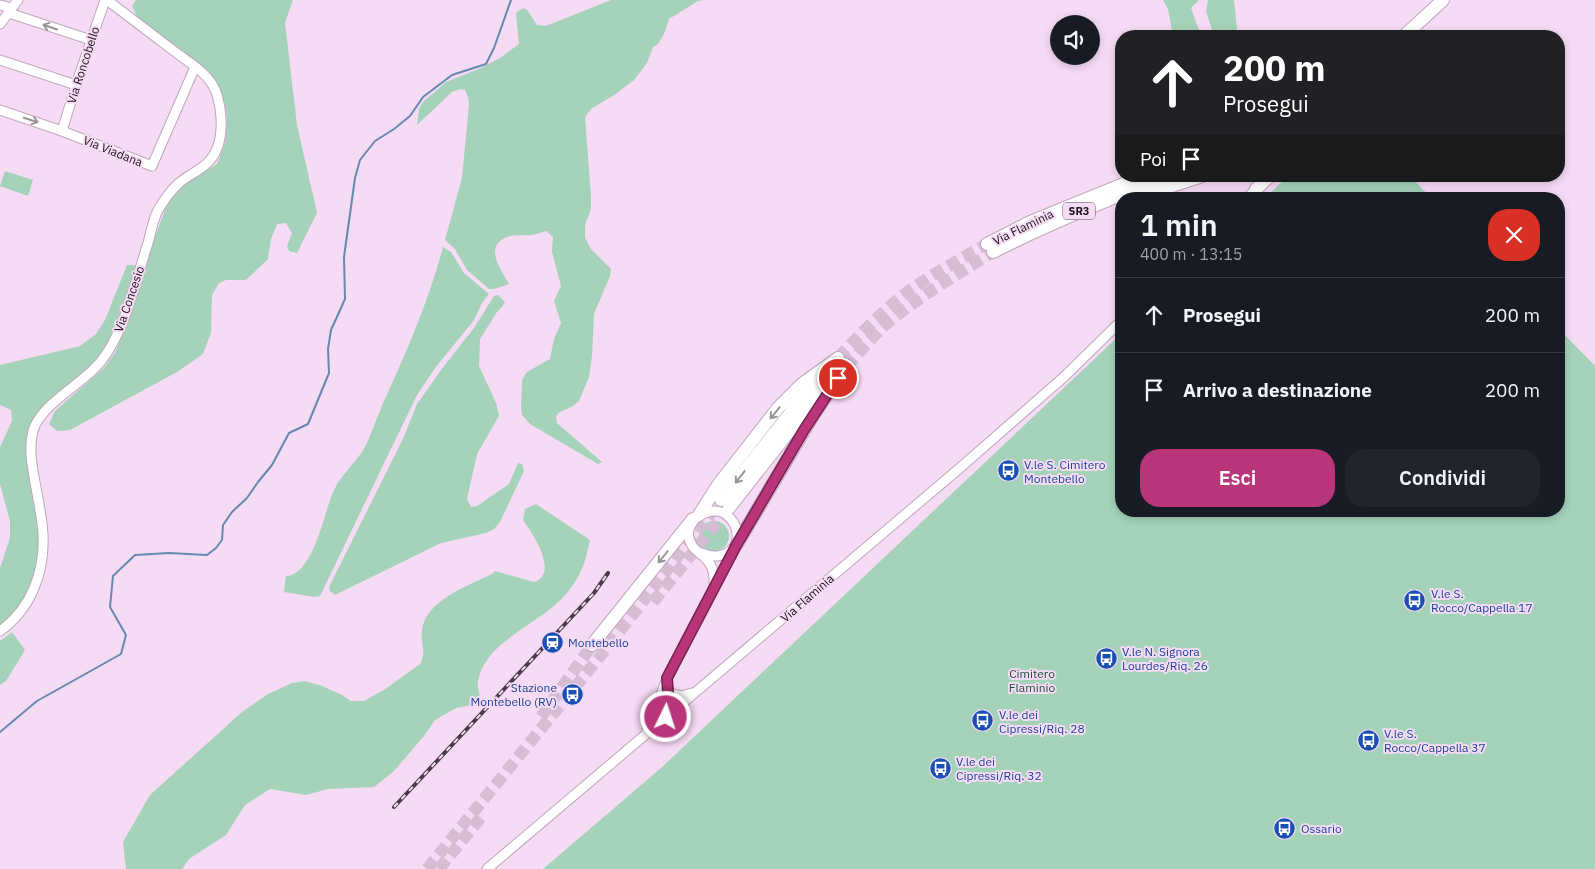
<!DOCTYPE html>
<html lang="it">
<meta charset="utf-8">
<style>
:root{--surface:#171b24;--page:#20242c;--text:#f1f3f6;--muted:#9ea1a6;--line:#363941;--accent:#b9357a}
body{margin:0;font-family:"IBM Plex Sans",sans-serif;background:var(--page);color:var(--text);height:100vh;display:flex;flex-direction:column;font-size:19px;white-space:nowrap}
*{box-sizing:border-box;margin:0}
p{font-size:16px;color:var(--muted)}
.icon{flex:none;width:28px;height:28px;fill:none;stroke:currentColor;stroke-width:2;stroke-linecap:round;stroke-linejoin:round}
.map{position:relative;flex:1;overflow:hidden}
.details{position:absolute;left:1115px;top:192px;width:450px;height:325px;display:flex;flex-direction:column;background:var(--surface);border-radius:20px;box-shadow:0 2px 8px #0003}
.details>*{flex:none}
.top-card{position:absolute;left:1115px;top:30px;width:450px;height:152px;border-radius:20px;box-shadow:0 2px 8px #0003;background:#202124;color:#fff;overflow:hidden}
.buttons{position:absolute;left:1050px;top:15px;display:grid;gap:10px}
.buttons a{display:grid;place-items:center;width:50px;height:50px;border-radius:50%;background:var(--surface);box-shadow:0 2px 8px #0003;font-size:25px}
.pin{position:absolute;display:grid;place-items:center;width:42px;height:42px;color:#fff;margin:-21px;border:2px solid #fff;border-radius:50%;box-shadow:0 1px 5px #0007}
.me{position:absolute;width:55px;margin:-28px;rotate:4deg;stroke-linejoin:round;filter:drop-shadow(0 0 4px #0008)}
.turn{display:flex;align-items:center;gap:18px;height:105px;padding:0 25px;font-size:22px}
.turn .icon{width:65px;height:65px;stroke-width:2.5}
.turn b{display:block;font-size:35px;line-height:42px}
.then{display:flex;align-items:center;height:48px;padding:0 25px;background:#0003;gap:10px;font-size:19px}
.round{display:grid;place-items:center;flex:none;width:52px;height:52px;border-radius:20px;background:var(--page)}
.overview{display:flex;align-items:center;justify-content:space-between;height:85px;padding:0 25px}
h1{font-size:30px;font-weight:600;line-height:38px}
.primary-button{display:flex;gap:10px;margin-top:auto;padding:10px 25px}
.primary-button a{flex:1;height:58px;border-radius:20px;background:var(--accent);color:#fff;font-size:20px;font-weight:600;line-height:58px;text-align:center}
.primary-button a+a{background:var(--page);color:var(--text)}
ul{padding:0;list-style:none}
li{display:flex;align-items:center;gap:15px;height:75px;padding:0 25px;border-top:1px solid var(--line)}
li div{flex:1}
li b{display:block;font-size:19px}
li em{font-style:normal}
.map>svg:first-child{display:block}
</style>
<div class="map">
<svg width="1595" height="869" viewBox="0 0 1595 869">
<rect width="100%" height="100%" fill="#f6dbf5"/>
<g fill="#a4d3b9">
<path d="M136,0H293L285,23L297,125L317,213L297,253L289,251L287,246L292,233L286,223L277,224L271,239L268,259L246,280H226L219,283L212,295L211,333L203,354L177,372L70,430L57,431L49,424L55,411L104,368L115,353L127,325L155,237L166,207L175,192L190,180L217,164L225,143L227,116L220,89L208,72L139,21L132,6Z"/>
<path d="M611,0H704L698,1L669,19L664,34L658,44L653,47L647,63L634,80L614,95L591,109L585,117L591,196V209L585,225V238L591,249L611,269L610,276L594,314L592,356L589,377L579,401L573,406L558,413L556,417L557,423L602,462L598,464L530,424L522,415L521,407L522,380L527,372L550,359L554,339L561,323L554,301L561,286L552,252L553,237L546,231C541,232 536,235 531,235C524,236 514,234 507,237C483,247 501,269 509,284L494,289H489L467,270L455,249L445,240L462,178L469,104L468,97L465,90L460,89L452,92L417,125L419,109L422,103L446,82L481,68L500,58L519,44L516,13L523,8L528,11L537,25L546,26Z"/>
<path d="M1163,0H1199L1191,8L1201,36H1173L1168,9Z"/>
<path d="M1208,0H1234L1237,29L1229,36H1214L1206,11Z"/>
<path d="M5,171L33,180L28,196L0,186Z"/>
<path d="M1288,176H1410L1432,199H1264Z"/>
<path d="M443,247L451,252L464,273L489,294L482,303L474,320L435,368L417,395L320,596L314,597L284,592L286,576C314,575 324,511 334,490C342,473 359,460 367,443C373,429 378,415 384,401C407,351 429,300 443,247Z"/>
<path d="M127,265H134L137,268C127,296 117,341 96,362C73,386 39,401 29,434C33,469 39,506 39,542C39,549 40,558 39,565C34,588 18,613 0,627V568L10,538V521L0,484V447L12,421L11,410L0,405V365L80,346L96,334L105,320Z"/>
<path d="M498,295L505,302L502,307L497,312L480,339L479,366L496,403L499,416L477,454L467,499L471,507L477,506L509,484L518,463L522,464L524,471L500,522L494,529L486,533L441,543L335,595L330,591L329,587L403,439L417,404L444,366L474,328L494,296Z"/>
<path d="M1559,329L1595,366V869H543L661,768L1121,334V511H1559Z"/>
<path d="M536,504L590,540C585,563 582,574 567,593C543,623 485,640 478,681C477,686 479,692 480,697L471,705L456,708L435,720L424,736L394,771L374,787L328,789L306,795L270,789L245,805L226,835L189,859L182,869H126L123,842L150,795L242,712L268,694L292,683L305,681L322,686L342,695L351,701H364L384,690L420,664C427,652 420,642 422,630C426,600 468,586 492,574L495,571L534,582C560,573 532,533 523,520L525,509Z"/>
<circle cx="714" cy="536" r="15"/>
<path d="M12,632L25,650L6,681L0,685V641Z"/>
</g>
<g fill="none" stroke-linecap="round" stroke-linejoin="round">
<path stroke="#6689b0" stroke-width="2" d="M0,732L37,701L121,654L126,635L110,607L113,576L135,555L169,553L207,555L216,548L222,540L223,525L232,512L247,498L258,482L272,465L289,433L308,424L329,373L328,349L331,330L345,299L344,257L355,178L360,160L375,141L394,129L410,116L423,97L452,75L486,64L494,48L511,0"/>
<g stroke="#d5bdd4" stroke-width="12" stroke-dasharray="12 6" stroke-linecap="butt">
<path d="M838,358C859,336 880,313 905,294C930,275 959,260 987,244"/>
<path d="M846,367C859,353 871,338 885,325C918,297 956,275 993,252"/>
<path d="M653,602L729,508"/>
<path d="M541,717L592,645"/>
<path d="M427,869L606,649L721,500"/>
<path d="M439,869L482,816"/>
</g>
<defs>
<g id="minor">
<path d="M0,5L12,8"/>
<path d="M9,13L91,40"/>
<path d="M0,24L18,0"/>
<path d="M0,60L76,85"/>
<path d="M0,110L62,131L152,166L195,67"/>
<path d="M62,131L76,85L105,0"/>
<path d="M1246,199L1256,189"/>
<path d="M702,553C713,558 725,557 733,548"/>
<path d="M0,631C31,609 45,572 43,534C42,519 39,503 36,488C33,470 28,450 33,431C41,403 84,384 102,360C125,331 136,279 148,243C151,232 153,220 158,210C164,200 171,190 179,183C187,176 197,172 205,165C219,154 222,134 221,117C220,105 218,93 212,84C203,70 187,61 174,51C152,34 129,17 107,0"/>
<path d="M667,683L671,712"/>
<path d="M667,692L681,696L692,693"/>
<path d="M647,730C650,724 654,719 656,713C660,701 662,688 668,677C684,641 705,607 722,572C727,563 735,551 737,541C739,523 726,507 708,512C693,515 682,532 693,547C699,554 707,557 711,566C715,573 714,581 714,588"/>
<path d="M487,869L961,467L1065,376L1121,321"/>
</g>
<g id="highway">
<path d="M1404,36L1443,0"/>
<path d="M1256,189L1270,176"/>
<path d="M1132,199L1202,176"/>
<path d="M987,244L1030,222L1143,176"/>
<path d="M993,252C1050,223 1109,199 1169,176"/>
<path d="M721,500L815,382"/>
<path d="M729,508L820,392"/>
<path d="M699,515L718,485L778,408L802,384L838,358"/>
<path d="M737,544L814,414L846,367"/>
<path d="M592,645L693,519"/>
</g>
</defs>
<use href="#minor" stroke="#c0a6bf" stroke-width="11"/>
<use href="#highway" stroke="#c0a6bf" stroke-width="14"/>
<use href="#minor" stroke="#fff" stroke-width="9"/>
<use href="#highway" stroke="#fff" stroke-width="12"/>
<defs>
<path id="rail" d="M394,807L594,593L608,573"/>
</defs>
<use href="#rail" stroke="#493c49" stroke-width="4"/>
<use href="#rail" stroke="#f6dbf5" stroke-width="2" stroke-dasharray="5.5" stroke-linecap="butt"/>
</g>
<defs><path id="oneway-shaft" d="M-6 0H5M1.5-3L5.5 0L1.5 3" fill="none" stroke-width="1.6" stroke-linecap="round" stroke-linejoin="round" transform="scale(1.25)"/></defs>
<g stroke="#989498">
<use href="#oneway-shaft" transform="translate(50 27) rotate(-161)"/>
<use href="#oneway-shaft" transform="translate(31 120) rotate(18)"/>
<use href="#oneway-shaft" transform="translate(775 413) rotate(129)"/>
<use href="#oneway-shaft" transform="translate(740 477) rotate(128)"/>
<use href="#oneway-shaft" transform="translate(663 557) rotate(129)"/>
</g>
<g fill="none" stroke-linecap="round" stroke-linejoin="round">
<defs>
<path id="route" d="M666,717L671,712L668,692L667,678L737,544L804,430L838,378"/>
</defs>
<use href="#route" stroke="#78224f" stroke-width="12"/>
<use href="#route" stroke="#b9357a" stroke-width="9"/>
</g>
<defs>
<symbol id="bus-disc" viewBox="-11 -11 22 22"><circle r="9.5" fill="#1a4fb4" stroke="#f6dbf5"/><path d="M-5-6H5V4H4V6H2V4H-2V6H-4V4H-5ZM-3.5-4V0h7V-4ZM-3.5 1.2v1.5H-2V1.2ZM2 1.2v1.5H3.5V1.2Z" fill="#fff"/></symbol>
<symbol id="station-disc" viewBox="-11 -11 22 22"><circle r="9.5" fill="#1a4fb4" stroke="#f6dbf5"/><path d="M-3-6H3Q5-6 5-4V2Q5 4 3 4L4.5 6H3L1.5 4h-3L-3 6H-4.5L-3 4Q-5 4-5 2V-4Q-5-6-3-6ZM-3.5-4v3h7v-3ZM-3.5 1v1.5H-2V1ZM2 1v1.5H3.5V1Z" fill="#fff"/></symbol>
</defs>
<g fill-rule="evenodd">
<use href="#bus-disc" x="996" y="458" width="25" height="25"/>
<use href="#bus-disc" x="1402" y="588" width="25" height="25"/>
<use href="#station-disc" x="540" y="630" width="25" height="25"/>
<use href="#bus-disc" x="1094" y="646" width="25" height="25"/>
<use href="#bus-disc" x="560" y="682" width="25" height="25"/>
<use href="#bus-disc" x="970" y="708" width="25" height="25"/>
<use href="#bus-disc" x="1356" y="728" width="25" height="25"/>
<use href="#bus-disc" x="928" y="756" width="25" height="25"/>
<use href="#bus-disc" x="1272" y="816" width="25" height="25"/>
</g>
<g text-anchor="middle" dominant-baseline="central" stroke-width="4" stroke-linejoin="round" paint-order="stroke">
<rect fill="#f6dbf5" stroke="#5c4e5c" stroke-width="1" x="1063" y="202.5" width="32" height="17" rx="4"/>
<g font-size="11" font-weight="bold" fill="#1a111a">
<text x="1079" y="211">SR3</text>
</g>
<g font-size="12" fill="#1a111a" stroke="#f6dbf5">
<text transform="translate(83 65) rotate(-72)">Via Roncobello</text>
<text transform="translate(113 151) rotate(22)">Via Viadana</text>
<text transform="translate(1023 227) rotate(-26)">Via Flaminia</text>
<text transform="translate(129 299) rotate(-71)">Via Concesio</text>
<text transform="translate(807 598) rotate(-41)">Via Flaminia</text>
</g>
<g font-size="12" fill="#164399" stroke="#f6dbf5" text-anchor="start">
<text x="1024" y="464">V.le S. Cimitero<tspan x="1024" dy="14">Montebello</tspan></text>
<text x="1431" y="593">V.le S.<tspan x="1431" dy="14">Rocco/Cappella 17</tspan></text>
<text x="568" y="642">Montebello</text>
<text x="1122" y="651">V.le N. Signora<tspan x="1122" dy="14">Lourdes/Riq. 26</tspan></text>
<text x="557" y="687" text-anchor="end">Stazione<tspan x="557" dy="14">Montebello (RV)</tspan></text>
<text x="999" y="714">V.le dei<tspan x="999" dy="14">Cipressi/Riq. 28</tspan></text>
<text x="1384" y="733">V.le S.<tspan x="1384" dy="14">Rocco/Cappella 37</tspan></text>
<text x="956" y="761">V.le dei<tspan x="956" dy="14">Cipressi/Riq. 32</tspan></text>
<text x="1301" y="828">Ossario</text>
</g>
<g font-size="12" fill="#164f36" stroke="#f6dbf5">
<text x="1032" y="673">Cimitero<tspan x="1032" dy="14">Flaminio</tspan></text>
</g>
</g>
</svg>
<div class="buttons">
<a><svg class="icon" aria-label="sound" viewBox="0 0 24 24"><path d="M4 9h4l5-4v14l-5-4H4zM17 9q2 3 0 6"/></svg></a>
</div>
<div class="pin" style="left:838px;top:378px;background:#d93025"><svg class="icon" aria-label="arrive" viewBox="0 0 24 24"><path d="M6 21V4h12l-3 4 3 4H6"/></svg></div>
<svg class="me" style="left:666px;top:717px" viewBox="-20 -20 40 40"><circle r="17" fill="#b9357a" stroke="#fff" stroke-width="3"/><path d="M0-11L8 9 0 5-8 9z" fill="#fff"/></svg>
<div class="top-card">
<div class="turn"><svg class="icon" aria-label="ahead" viewBox="0 0 24 24"><path d="M12 20V5M6 11l6-6 6 6"/></svg><div><b>200 m</b>Prosegui</div></div>
<div class="then">Poi<svg class="icon" aria-label="arrive" viewBox="0 0 24 24"><path d="M6 21V4h12l-3 4 3 4H6"/></svg></div>
</div>
<section class="details">
<div class="overview"><div><h1>1 min</h1><p>400 m · 13:15</p></div><a class="round" style="background:#d93025;color:#fff"><svg class="icon" aria-label="close" viewBox="0 0 24 24"><path d="M6 6l12 12M18 6L6 18"/></svg></a></div>
<ul>
<li><svg class="icon" aria-label="ahead" viewBox="0 0 24 24"><path d="M12 20V5M6 11l6-6 6 6"/></svg><div><b>Prosegui</b></div><em>200 m</em></li>
<li><svg class="icon" aria-label="arrive" viewBox="0 0 24 24"><path d="M6 21V4h12l-3 4 3 4H6"/></svg><div><b>Arrivo a destinazione</b></div><em>200 m</em></li>
</ul>
<div class="primary-button"><a>Esci</a><a>Condividi</a></div>
</section>
</div>
